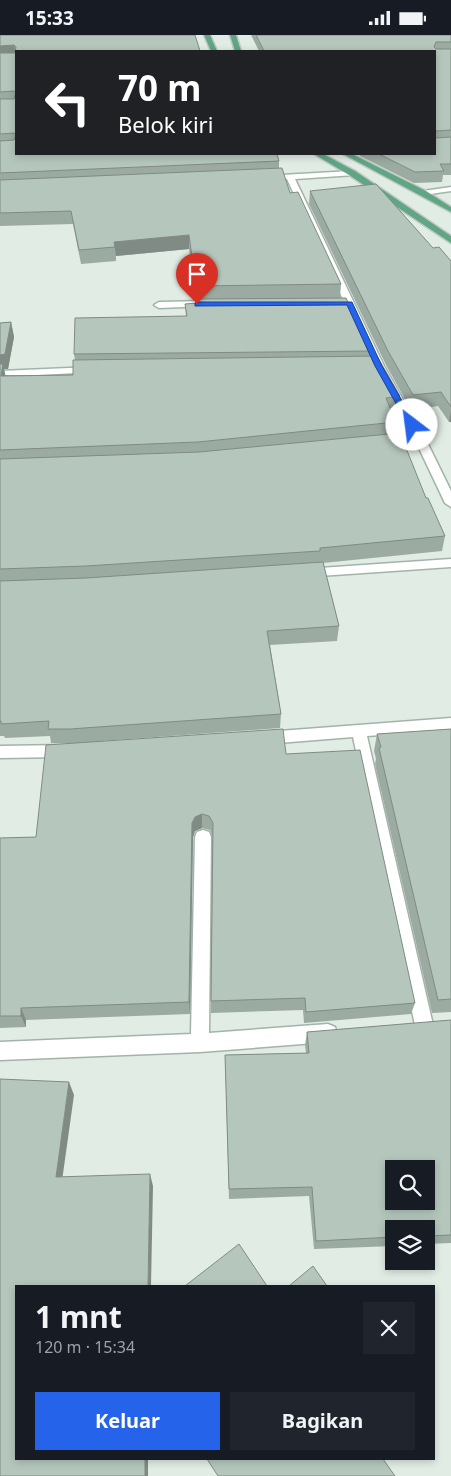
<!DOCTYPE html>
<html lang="id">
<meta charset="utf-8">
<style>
:root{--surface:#171b24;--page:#20242c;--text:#f1f3f6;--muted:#9ea1a6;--accent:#2563eb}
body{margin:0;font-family:"Noto Sans",sans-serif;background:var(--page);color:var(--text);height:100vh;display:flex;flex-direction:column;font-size:19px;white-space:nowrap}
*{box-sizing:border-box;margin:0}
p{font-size:16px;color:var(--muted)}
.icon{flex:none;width:28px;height:28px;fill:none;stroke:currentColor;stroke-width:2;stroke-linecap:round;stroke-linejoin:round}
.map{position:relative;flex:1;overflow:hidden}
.details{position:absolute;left:15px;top:1250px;width:420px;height:175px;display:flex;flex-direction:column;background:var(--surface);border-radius:0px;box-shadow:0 2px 8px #0003}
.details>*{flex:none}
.top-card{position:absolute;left:15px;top:15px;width:421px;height:105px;border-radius:0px;box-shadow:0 2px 8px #0003;background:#202124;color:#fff;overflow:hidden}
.tools{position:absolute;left:385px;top:1125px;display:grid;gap:10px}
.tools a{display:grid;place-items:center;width:50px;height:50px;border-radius:0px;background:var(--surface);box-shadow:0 2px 8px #0003;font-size:25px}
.pin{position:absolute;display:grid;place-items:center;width:42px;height:42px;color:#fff;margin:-51px -21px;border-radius:50% 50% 50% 0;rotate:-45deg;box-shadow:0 0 5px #0007}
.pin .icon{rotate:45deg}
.me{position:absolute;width:55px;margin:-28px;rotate:330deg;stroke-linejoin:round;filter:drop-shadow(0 0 4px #0008)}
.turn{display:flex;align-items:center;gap:18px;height:105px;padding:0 20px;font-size:22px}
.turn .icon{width:65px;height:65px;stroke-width:2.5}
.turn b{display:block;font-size:35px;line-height:42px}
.round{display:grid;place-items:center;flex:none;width:52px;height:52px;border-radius:0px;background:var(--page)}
.head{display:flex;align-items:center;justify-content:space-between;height:85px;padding:0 20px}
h1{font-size:30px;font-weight:700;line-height:38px}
.cta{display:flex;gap:10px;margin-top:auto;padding:10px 20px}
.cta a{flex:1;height:58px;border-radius:0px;background:var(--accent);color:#fff;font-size:20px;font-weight:700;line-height:58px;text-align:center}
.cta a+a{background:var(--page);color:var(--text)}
.status{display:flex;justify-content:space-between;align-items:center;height:35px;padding:0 25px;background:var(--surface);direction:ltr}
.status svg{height:14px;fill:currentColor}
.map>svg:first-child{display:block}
</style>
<div class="status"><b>15:33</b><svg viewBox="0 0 49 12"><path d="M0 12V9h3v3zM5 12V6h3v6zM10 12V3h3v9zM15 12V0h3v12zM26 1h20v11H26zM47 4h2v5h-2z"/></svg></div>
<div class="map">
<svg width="451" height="1441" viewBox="0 0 451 1441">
<rect width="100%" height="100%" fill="#e0ece4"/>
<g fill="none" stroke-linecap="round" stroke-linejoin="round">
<defs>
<g id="minor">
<path d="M352,136H355V140L295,144L384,331L426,405L451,456V472L445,468L417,409L385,411L380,408L385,405L414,402L374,331L287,144H281L277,142L281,140Z"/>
<path d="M451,152V156L423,160L419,158L423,156Z"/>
<path d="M206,266L209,267V271L159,273L154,270L159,267Z"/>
<path d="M92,332L97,335L96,337L0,342V336Z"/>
<path d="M451,524V532L305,542L299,538L305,534Z"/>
<path d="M451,683V695L367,701L433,990L431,996L424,999L417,996L415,990L353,702L266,709L261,707L259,703L261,699L266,697Z"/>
<path d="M65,710L70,712L72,716L70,720L65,722L0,723V711Z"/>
<path d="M203,795L209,797L211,802L209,998L328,989L335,992L337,998L335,1004L328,1007L200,1017L0,1025V1007L191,999L195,802L197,797Z"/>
</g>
<g id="major">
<path d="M204,0H210L217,16H211Z"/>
<path d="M230,0H236L241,16H235Z"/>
<path d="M314,119H323L355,136L451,201V208L349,140Z"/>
<path d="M343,119H352L426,156L451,172V177Z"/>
</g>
</defs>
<use href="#minor" stroke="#a2b4aa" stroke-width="3"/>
<use href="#major" stroke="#c0c9c5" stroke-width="3"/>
<use href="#minor" fill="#fff" fill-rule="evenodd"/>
<use href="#major" fill="#60a684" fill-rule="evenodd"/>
</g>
<g fill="#9caba2">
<path d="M0,0H195L16,16L279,126V133L290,158L341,249L340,263L371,316V321L400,361L397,376L392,377L396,387L394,398L445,501L442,516L323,528L339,591L337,606L270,610L281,679L280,693L101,706L286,719L415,968L411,979L304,988L303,975L211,978L212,801L210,795L202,793L195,796L193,802L190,979L26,985V992L0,993V803L36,802L69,708H51L50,701L5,703L4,701H0V288L11,287L14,302L8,334H4L5,340H73L75,325L74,319L186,281L185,269L198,268V265H196L189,214L116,221V226L81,229L73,189L0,191Z"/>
<path d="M251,0H451V140H443L442,147L414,148L360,121L359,119H435V16H259Z"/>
<path d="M310,156L433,213L451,226V387H449L438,371L411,375L386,330L309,169Z"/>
<path d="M451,694V977L432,978L375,729L376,724L374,716L377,699Z"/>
<path d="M451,985V1208L426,1209V1194H394V1211L314,1214L309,1161L229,1164L225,1020L306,1018L305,1010L307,997Z"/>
</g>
<g fill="#7f8b84">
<path d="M14,10L16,21L0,22V11Z"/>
<path d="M189,200V214L116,221L114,207Z"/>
<path d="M11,287L14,302L8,334H4L6,343L4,355L0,336V320Z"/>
<path d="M451,375V387H449Z"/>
<path d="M202,779V793L195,796L193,802L190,979L189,967L192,788L195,782Z"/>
<path d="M21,973L26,985V992L21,981Z"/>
<path d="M69,1047L74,1060L61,1153L56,1142Z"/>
<path d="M150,1139L153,1151L151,1251H148Z"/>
<rect x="145" y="1424" width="3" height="17"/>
</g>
<g fill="#b5c7bc" stroke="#7f8b84" fill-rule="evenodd">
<path d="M0,0H195L200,16H16V119H277L279,126L0,138V106L14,105L16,100L14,98L0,99V64H14L16,58L14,56L0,57V18H15L16,12L14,10L0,11Z"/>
<path d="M256,0H451V7H436L434,12L436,14H451V95L436,96L435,103L451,102V129H440L444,136L415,137L379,119H435V16H264Z"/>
<path d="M282,133L290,158L298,157L341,249L196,251L189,200L114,207L115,212L79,215L71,176L0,178V145Z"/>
<path d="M376,149L433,213L439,212L451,226V372L441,357L413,360L388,316L310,156Z"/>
<path d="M346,263L371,316L74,319L75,283L187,281L185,269L198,268V264Z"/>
<path d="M11,287L5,319L0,320V288Z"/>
<path d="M377,321L400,361L386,363L396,387L198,407L0,415V329H3L1,341L73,340V325Z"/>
<path d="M400,398L426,463H428L445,501L320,513V516L86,531L0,534V424L199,417Z"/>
<path d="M323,527L339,591L267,596L281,679L70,694H48L49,686L1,689V686H0V546L86,543Z"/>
<path d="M283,694L286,719L360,715L415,968L306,977L305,963L211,966L213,788L209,781L202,779L195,782L192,788L189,967L21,973V981H0V803L36,802L46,710Z"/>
<path d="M451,694V964L438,965L379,713L381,712L377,699Z"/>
<path d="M451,985V1200L426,1201V1194H394V1202L316,1206L312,1152L229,1154L225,1020L309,1018L307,997ZM394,1134H426V1166H394Z"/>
<path d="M0,1044L69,1047L56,1142L150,1139L148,1251H16V1424H145V1441H0Z"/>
<path d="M239,1209L267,1251H185Z"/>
<path d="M313,1231L327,1251H289Z"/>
<path d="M207,1424H383L395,1441H218Z"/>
</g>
<path fill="#2563eb" stroke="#184099" d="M197,267H352L382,331L416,390L412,392L408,390L375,331L347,270L195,271V268Z"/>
</svg>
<div class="tools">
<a><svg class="icon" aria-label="search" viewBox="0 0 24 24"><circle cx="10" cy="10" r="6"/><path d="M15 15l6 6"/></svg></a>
<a><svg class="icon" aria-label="layers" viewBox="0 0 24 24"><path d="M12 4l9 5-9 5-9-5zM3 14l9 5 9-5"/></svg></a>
</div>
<div class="pin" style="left:197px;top:269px;background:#d93025"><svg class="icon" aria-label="arrive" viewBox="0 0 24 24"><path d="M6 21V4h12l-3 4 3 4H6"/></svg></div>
<svg class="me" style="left:412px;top:390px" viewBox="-20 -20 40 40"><circle r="19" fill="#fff"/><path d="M0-13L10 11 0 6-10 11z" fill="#2563eb"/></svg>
<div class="top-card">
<div class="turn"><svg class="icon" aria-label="left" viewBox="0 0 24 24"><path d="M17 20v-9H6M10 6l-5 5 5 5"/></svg><div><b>70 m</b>Belok kiri</div></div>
</div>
<section class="details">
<div class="head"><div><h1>1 mnt</h1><p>120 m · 15:34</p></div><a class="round"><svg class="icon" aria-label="close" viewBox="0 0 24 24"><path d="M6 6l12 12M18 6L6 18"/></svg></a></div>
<div class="cta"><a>Keluar</a><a>Bagikan</a></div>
</section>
</div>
